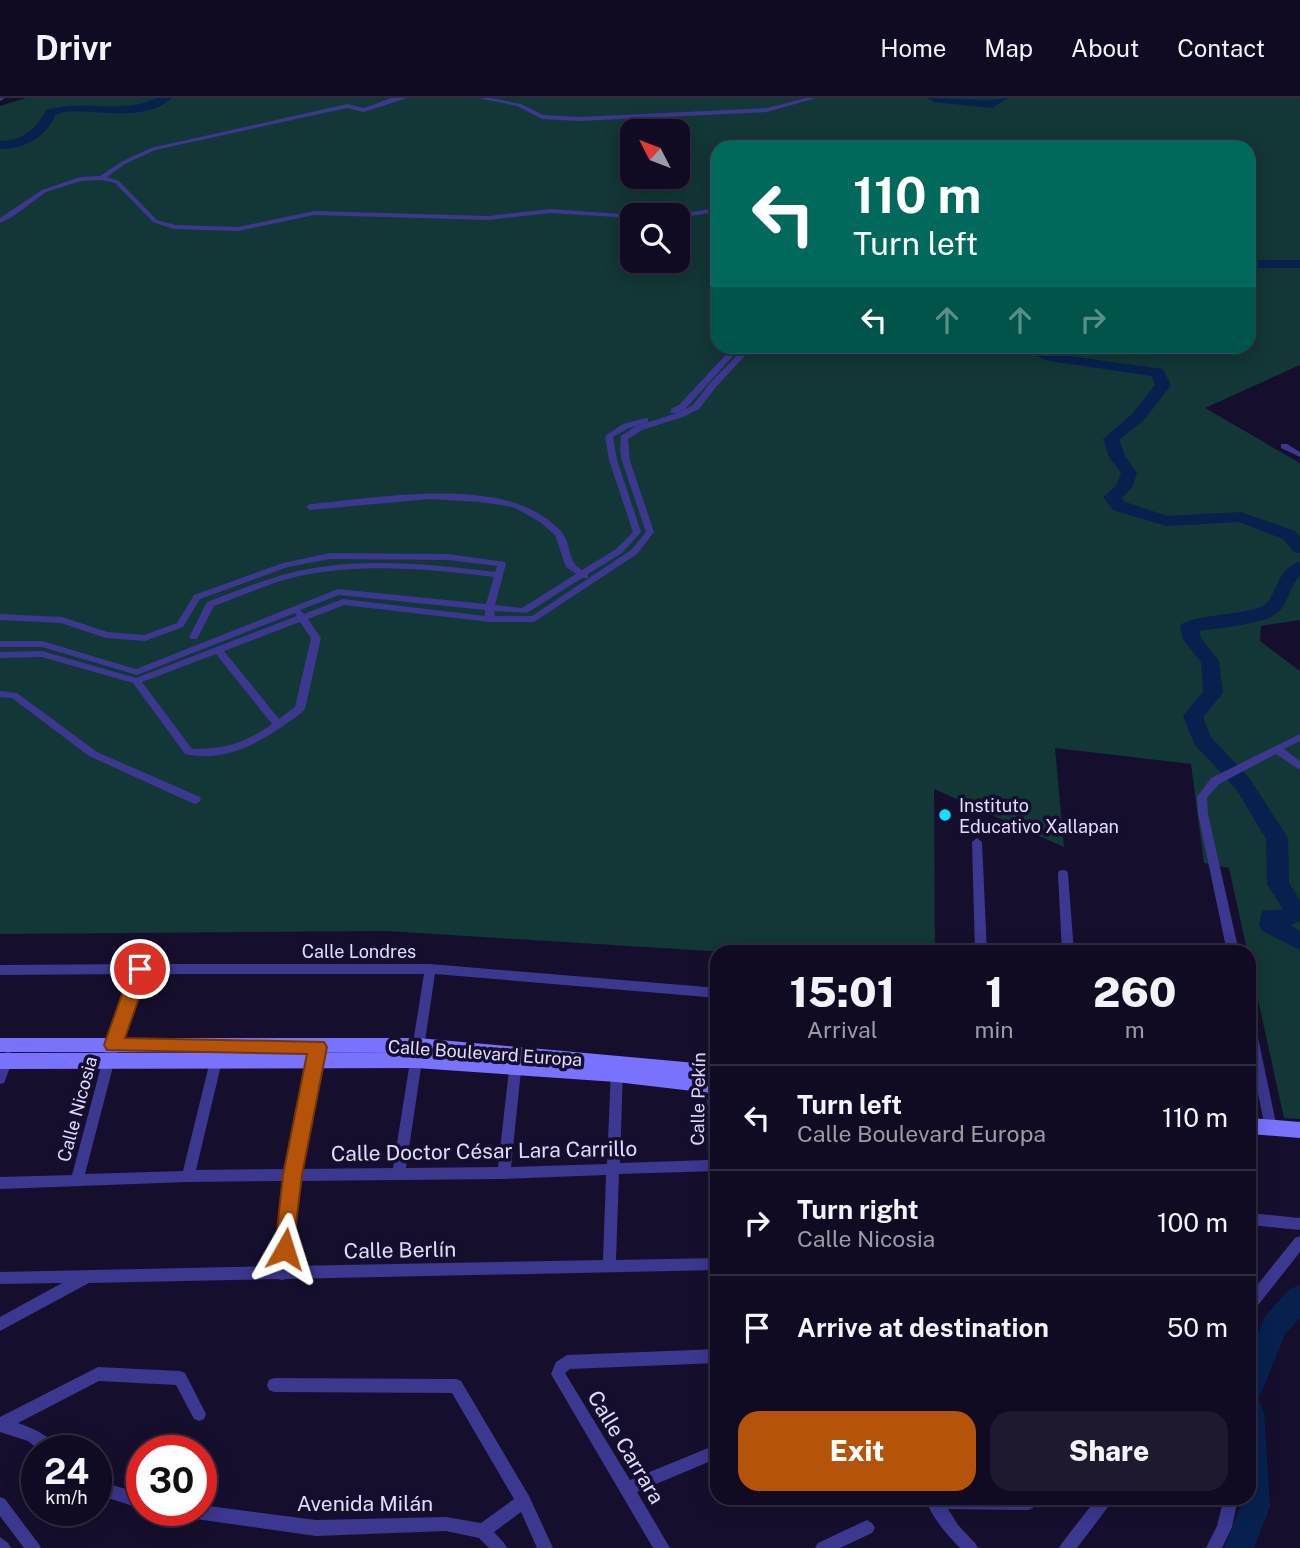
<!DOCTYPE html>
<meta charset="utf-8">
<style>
:root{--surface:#100b22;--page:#1e192f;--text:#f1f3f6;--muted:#9c9ba5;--line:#302b40;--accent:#b45309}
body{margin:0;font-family:"Public Sans",sans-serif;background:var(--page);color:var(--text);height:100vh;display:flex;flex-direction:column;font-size:26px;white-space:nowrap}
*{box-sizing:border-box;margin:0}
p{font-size:23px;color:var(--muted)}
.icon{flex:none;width:38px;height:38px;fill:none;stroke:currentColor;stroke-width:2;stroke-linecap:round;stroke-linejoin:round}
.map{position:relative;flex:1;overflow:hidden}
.drawer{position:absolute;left:710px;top:847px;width:546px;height:560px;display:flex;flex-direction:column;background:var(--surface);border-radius:21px;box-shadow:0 4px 18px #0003,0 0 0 2px var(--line)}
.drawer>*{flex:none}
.banner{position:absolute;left:710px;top:42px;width:546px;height:214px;border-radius:21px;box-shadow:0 4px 18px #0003,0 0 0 2px var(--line);background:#00695c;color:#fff;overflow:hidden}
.needle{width:46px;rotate:312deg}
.buttons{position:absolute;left:620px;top:21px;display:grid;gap:14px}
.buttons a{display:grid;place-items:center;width:70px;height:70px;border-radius:14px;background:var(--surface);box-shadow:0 4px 18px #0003,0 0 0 2px var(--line);font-size:35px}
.speed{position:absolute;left:21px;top:1337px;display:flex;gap:14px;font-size:35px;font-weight:700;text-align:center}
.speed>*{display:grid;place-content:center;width:91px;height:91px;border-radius:50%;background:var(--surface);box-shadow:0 4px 18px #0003,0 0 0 2px var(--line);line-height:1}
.speed small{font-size:18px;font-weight:400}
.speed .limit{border:10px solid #d22;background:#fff;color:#111}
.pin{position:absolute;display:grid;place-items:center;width:60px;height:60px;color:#fff;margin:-30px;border:4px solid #fff;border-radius:50%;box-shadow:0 2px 7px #0007}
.me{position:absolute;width:77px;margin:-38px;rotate:6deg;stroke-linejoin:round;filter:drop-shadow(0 0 5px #0008)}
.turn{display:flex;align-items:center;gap:24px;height:147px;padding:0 28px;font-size:32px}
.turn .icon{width:91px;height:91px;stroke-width:2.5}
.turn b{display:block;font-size:49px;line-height:60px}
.lanes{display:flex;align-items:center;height:66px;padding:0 28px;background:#0003;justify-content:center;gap:35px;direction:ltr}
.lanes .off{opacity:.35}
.eta{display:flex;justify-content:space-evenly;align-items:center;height:119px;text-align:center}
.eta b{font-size:42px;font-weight:800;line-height:49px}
.cta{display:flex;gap:14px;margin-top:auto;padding:14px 28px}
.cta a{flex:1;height:80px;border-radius:21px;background:var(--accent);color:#fff;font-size:28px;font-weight:800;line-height:80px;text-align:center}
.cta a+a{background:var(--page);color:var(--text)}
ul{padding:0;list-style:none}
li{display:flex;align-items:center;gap:21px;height:105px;padding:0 28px;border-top:2px solid var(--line)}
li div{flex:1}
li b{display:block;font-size:26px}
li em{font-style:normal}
header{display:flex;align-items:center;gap:42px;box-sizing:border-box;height:98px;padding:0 35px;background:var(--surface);border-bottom:2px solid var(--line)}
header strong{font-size:33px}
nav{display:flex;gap:38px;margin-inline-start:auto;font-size:24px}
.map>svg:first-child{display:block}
</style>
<header>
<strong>Drivr</strong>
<nav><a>Home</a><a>Map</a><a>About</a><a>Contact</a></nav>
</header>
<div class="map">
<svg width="1300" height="1450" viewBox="0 0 1300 1450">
<rect width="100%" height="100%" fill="#150f2d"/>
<path fill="#123736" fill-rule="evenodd" d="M26,0H1300V267L1205,310L1300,365V522L1261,528L1260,543L1300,573V1021L1284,1020L1229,770L1204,765L1191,666L1055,650L1064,749L934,691L935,854H726L386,833L0,836V8ZM632,33H677V79H632ZM718,49H1250V248H718ZM632,117H677V163H632Z"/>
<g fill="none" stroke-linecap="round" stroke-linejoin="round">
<g fill="#07204e" fill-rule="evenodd">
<path d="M157,0H172C145,25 97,11 64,14L55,17C46,40 24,51 0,51V43C23,43 35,32 46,12C82,1 123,17 157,0Z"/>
<path d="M928,0L990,2L1008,0L992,10L934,4Z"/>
<rect x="1250" y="162" width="50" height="8"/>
<path d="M1008,248H1031L1067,258L1163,271L1171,287L1144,322L1119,342L1125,358L1137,375L1132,390L1121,400L1125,404L1167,418L1241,414L1295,433L1300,439V455L1294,454L1283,441L1239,424L1166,428L1113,412L1103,399L1116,388L1121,375L1109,359L1103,341L1132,316L1155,287L1152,278L1050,263Z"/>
<path d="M1300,464V478C1289,488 1289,506 1276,516C1263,526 1217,530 1199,533L1201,540L1219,563L1223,595L1203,619L1211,639L1250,681L1288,740L1289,785L1300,802V823L1290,827L1300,833V852L1262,833L1259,827L1262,813L1283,811L1267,786L1266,741L1236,691L1195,647L1183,618L1203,594L1201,564L1183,542L1180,528C1187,518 1242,516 1258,510C1279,503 1273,471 1300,464Z"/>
<path d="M1300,1187V1220L1285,1236L1260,1298L1253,1301L1260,1304L1264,1314L1270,1409L1254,1450H1224L1240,1409V1400H1250V1255L1265,1218L1290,1191Z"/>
</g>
<g fill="#3c378f" fill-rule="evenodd">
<path d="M0,0H5L0,3Z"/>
<path d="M391,0H407L364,14L347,10L155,52L125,66L107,79L119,83L157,122L175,127L238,129L314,113L489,118L550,111L635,117H632V120L550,115L489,122L314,117L238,133L174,131L153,124L115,85L102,82L81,83L46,94L12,119L0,125V120L42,92L80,79L100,78L121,64L151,50L347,6L364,10Z"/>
<path d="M478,0H491L521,6L543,17L579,19L767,10L806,0H816L767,14L579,23L542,21L517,8Z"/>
<path d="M716,110H718L716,114L677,120V117H674Z"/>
<path d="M734,248H742L685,311L677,315H671V311L679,307Z"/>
<path d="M746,248H754L716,289L699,311L683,319L642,332L628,341L630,363L654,434L637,456L534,524H490L344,507L308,521L321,540L305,611C299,618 291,622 283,628C254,648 222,664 185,656L133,585L42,559L0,560V554L42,553L136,580L297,518L295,515L137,577L42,549H0V543H42L136,571L338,491L486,506L494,479C429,471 360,464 295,479C267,486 241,498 214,508L197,541H191L189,539L207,504C237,493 267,480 298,473C363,459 430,466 495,474L497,468L448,462L330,461L288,469L200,501L183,529L145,543L106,540L61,525L0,522V516L62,519L107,534L144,537L177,525L194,497L283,465L330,455L448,456L505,464L506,466L495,507L522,510L576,476L566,469L555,437L540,424L513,409L481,404L429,401L310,412L306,409L310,406C377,400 490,379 547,421C552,425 560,431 563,436C572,449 567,463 582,472L616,451L633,434L609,362L605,338L623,326L645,320H648V324L629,330L613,339L617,362L641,434L622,455L588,476V480H582L527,515L494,513L495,518H532L631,452L646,434L622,363L620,352L621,338L636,328L677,315L693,307L710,285ZM339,497L485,512V518L343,501L304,516L300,512ZM300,524L311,540L295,609L279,621L224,553ZM216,556L272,626C245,645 226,651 192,651L142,584Z"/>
<path d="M1281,346H1287L1300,354V359L1281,350Z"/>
<path d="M0,593L17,595L97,654L200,699L201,702L196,706L192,705L89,658L12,600L0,599Z"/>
<path d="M1300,636V643L1284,651L1300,663V672L1276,656L1219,686L1207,700L1208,716L1239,854H1227L1198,716L1197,699L1211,680Z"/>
<path d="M977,740L982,744L987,854H975L972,744Z"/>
<path d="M1063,772L1067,773L1068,776L1074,854H1062L1058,776L1059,773Z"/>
<path d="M140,866H430L718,890V900L435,876L406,1070L498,1069L510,963L512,959L516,958L520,959L522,963L511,1069L607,1066L611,971L613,967L617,966L621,967L623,971L620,1065L708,1062L707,988L712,937L714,934L718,932V1073L619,1076L616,1162L718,1160V1172L286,1181L282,1182L278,1181L89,1185L0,1233V1219L62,1185L0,1186V1174L276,1168L286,1083L188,1084L0,1091V1079L72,1077L103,961L132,876L0,877V867ZM144,876H424L393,1070L300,1071L322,957L320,953L316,952L312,953L310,957L288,1071L196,1072L223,959L221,955L217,954L213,955L211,959L183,1073L85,1076L115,961ZM606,1077L603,1162L290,1168L299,1083L504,1081Z"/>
<path d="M1250,925L1254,927L1256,930L1277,1030L1275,1034L1271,1035L1267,1034L1265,1030L1250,956Z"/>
<path d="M8,954L12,955L14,959L4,985L0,986V964L4,955Z"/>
<path d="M1250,1115L1300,1120V1132L1250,1127Z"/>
<path d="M1300,1138V1154L1255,1211L1250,1212V1196L1295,1140Z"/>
<path d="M718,1251V1265L570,1271L565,1275L630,1382L718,1346V1360L637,1394L670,1450H653L551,1276L556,1264L567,1257Z"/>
<path d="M98,1269L180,1273L185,1275L206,1316L204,1321L199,1323L194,1321L176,1287L99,1283L18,1325C33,1330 51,1338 59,1353H40L28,1343L0,1334V1319Z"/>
<path d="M274,1280L456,1281L461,1283L529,1398L553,1450H537L521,1414L494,1434L504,1445L507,1450H489L479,1440L446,1433L316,1438L182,1419L177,1417L175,1412H201V1407L316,1422L446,1419L481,1425L514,1401L452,1295L274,1294L269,1292L267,1287L269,1282Z"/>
<path d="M96,1382L142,1396V1411L96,1396Z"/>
<path d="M0,1399L5,1401L38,1445L41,1450H24L0,1418Z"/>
<path d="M925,1400H1033L1035,1405L1033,1410L1028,1412L948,1411L958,1427L975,1445L978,1450H960C946,1436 931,1418 925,1400Z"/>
<path d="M1097,1400H1113L1111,1405L1077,1450H1059L1062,1445Z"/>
<path d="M1224,1400H1238L1232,1429L1222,1450H1206L1217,1428Z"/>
<path d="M867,1422L872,1425L875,1430L872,1435L840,1450H815L818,1445Z"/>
<path d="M0,1439L8,1445L11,1450H0Z"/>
</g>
<g fill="#7872ff" fill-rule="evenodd">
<path d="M0,940H418L718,967V996L616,984L416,970L0,971V955H425L0,954Z"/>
<path d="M1250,1020L1300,1024V1040L1250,1036Z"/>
</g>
</g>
<path fill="#b45309" stroke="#753606" stroke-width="2" d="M140,864L146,866L149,871L125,940L324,944L327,949L302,1077L292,1158L285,1160L278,1158L275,1151L283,1077L307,956L107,952L104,947L131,871L134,866Z"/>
<circle fill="#07e2ff" stroke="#150f2d" stroke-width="2.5" cx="945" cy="717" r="7"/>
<g text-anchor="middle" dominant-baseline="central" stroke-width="7" stroke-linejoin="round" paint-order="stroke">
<g font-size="18" fill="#e0dbff" stroke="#150f2d" text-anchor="start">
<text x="959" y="707">Instituto<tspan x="959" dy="21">Educativo Xallapan</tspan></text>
</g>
<g font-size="18" fill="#e0dbff" stroke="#150f2d">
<text x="359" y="853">Calle Londres</text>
<text transform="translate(485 955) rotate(4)">Calle Boulevard Europa</text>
<text transform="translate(698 1001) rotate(-89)">Calle Pekín</text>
<text transform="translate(77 1011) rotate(-75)">Calle Nicosia</text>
</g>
<g font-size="21" fill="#e0dbff" stroke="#150f2d">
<text transform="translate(484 1053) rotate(-1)">Calle Doctor César Lara Carrillo</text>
<text transform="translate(400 1152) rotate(-1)">Calle Berlín</text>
<text transform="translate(626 1349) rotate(59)">Calle Carrara</text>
<text x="365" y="1405">Avenida Milán</text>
</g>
</g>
</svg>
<div class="buttons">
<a><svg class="needle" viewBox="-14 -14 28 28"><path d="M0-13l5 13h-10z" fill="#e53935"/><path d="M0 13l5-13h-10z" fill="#9c9ba5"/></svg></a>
<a><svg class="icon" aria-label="search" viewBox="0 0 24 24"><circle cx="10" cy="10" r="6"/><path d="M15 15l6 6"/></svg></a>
</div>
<div class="speed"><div>24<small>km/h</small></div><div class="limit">30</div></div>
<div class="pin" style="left:140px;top:871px;background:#d93025"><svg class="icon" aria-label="arrive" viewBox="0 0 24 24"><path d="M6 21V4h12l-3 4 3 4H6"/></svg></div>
<svg class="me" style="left:285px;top:1151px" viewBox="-20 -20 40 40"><path d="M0-17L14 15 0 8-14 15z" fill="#b45309" stroke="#fff" stroke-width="4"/></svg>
<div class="banner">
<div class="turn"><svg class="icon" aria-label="left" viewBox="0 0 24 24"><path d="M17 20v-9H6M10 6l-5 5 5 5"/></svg><div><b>110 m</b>Turn left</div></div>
<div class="lanes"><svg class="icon" aria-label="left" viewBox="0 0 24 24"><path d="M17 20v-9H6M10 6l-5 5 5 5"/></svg><svg class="icon off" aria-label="ahead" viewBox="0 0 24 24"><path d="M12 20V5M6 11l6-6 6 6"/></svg><svg class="icon off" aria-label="ahead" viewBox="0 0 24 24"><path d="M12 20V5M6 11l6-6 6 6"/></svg><svg class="icon off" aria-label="right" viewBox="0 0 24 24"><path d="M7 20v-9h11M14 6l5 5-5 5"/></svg></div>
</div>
<section class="drawer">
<div class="eta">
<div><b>15:01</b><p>Arrival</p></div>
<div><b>1</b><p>min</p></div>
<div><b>260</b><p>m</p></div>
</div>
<ul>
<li><svg class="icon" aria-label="left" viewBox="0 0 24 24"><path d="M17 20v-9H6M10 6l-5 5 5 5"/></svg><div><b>Turn left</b><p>Calle Boulevard Europa</p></div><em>110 m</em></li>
<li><svg class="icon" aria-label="right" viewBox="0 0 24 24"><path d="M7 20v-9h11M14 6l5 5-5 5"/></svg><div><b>Turn right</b><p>Calle Nicosia</p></div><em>100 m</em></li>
<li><svg class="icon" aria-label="arrive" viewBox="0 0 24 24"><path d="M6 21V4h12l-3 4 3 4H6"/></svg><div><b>Arrive at destination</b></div><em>50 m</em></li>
</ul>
<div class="cta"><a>Exit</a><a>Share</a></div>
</section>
</div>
